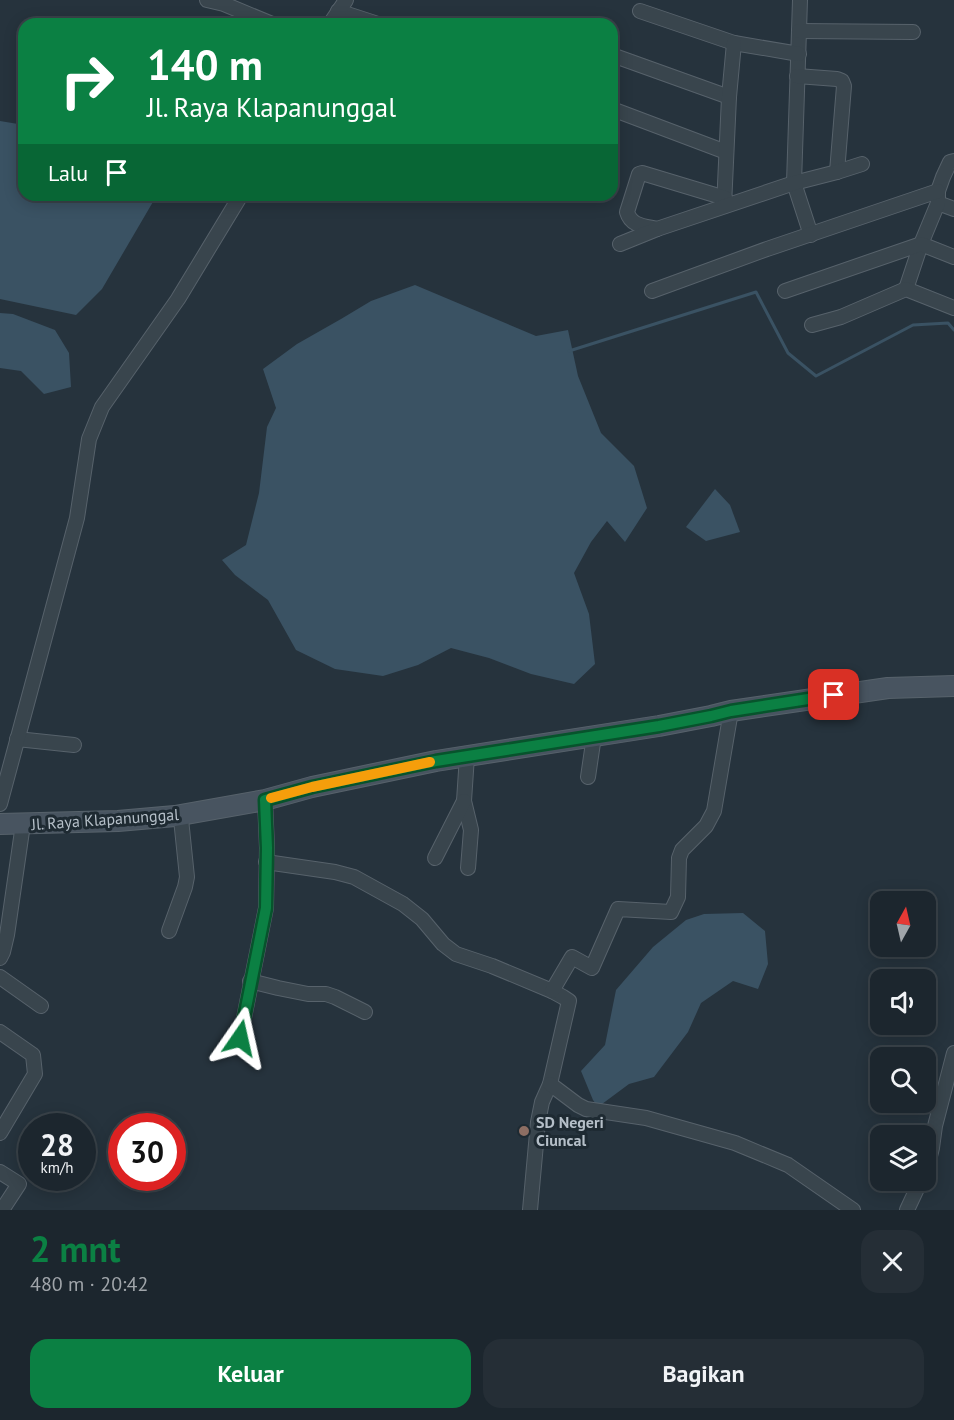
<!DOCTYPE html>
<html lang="id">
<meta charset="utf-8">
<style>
:root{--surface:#1c262e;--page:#252e36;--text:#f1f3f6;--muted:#a0a5aa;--line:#3a434a;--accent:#0b8043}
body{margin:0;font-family:"PT Sans",sans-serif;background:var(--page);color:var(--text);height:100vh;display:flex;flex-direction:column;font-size:22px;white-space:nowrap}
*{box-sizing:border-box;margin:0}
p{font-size:20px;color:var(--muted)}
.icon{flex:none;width:33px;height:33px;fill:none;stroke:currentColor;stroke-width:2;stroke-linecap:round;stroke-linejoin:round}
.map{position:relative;height:1210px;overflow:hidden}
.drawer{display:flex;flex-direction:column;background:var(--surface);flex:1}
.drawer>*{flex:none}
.guide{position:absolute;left:18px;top:18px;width:600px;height:183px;border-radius:18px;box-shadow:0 3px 15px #0003,0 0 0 2px var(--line);background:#0b8043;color:#fff;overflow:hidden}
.needle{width:39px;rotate:8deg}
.fabs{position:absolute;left:870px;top:891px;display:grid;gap:12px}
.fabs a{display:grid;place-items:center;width:66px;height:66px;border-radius:12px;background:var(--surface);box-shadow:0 3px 15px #0003,0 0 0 2px var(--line);font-size:30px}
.speed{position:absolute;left:18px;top:1113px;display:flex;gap:12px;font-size:30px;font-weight:700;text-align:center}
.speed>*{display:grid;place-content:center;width:78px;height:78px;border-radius:50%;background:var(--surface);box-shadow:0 3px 15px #0003,0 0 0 2px var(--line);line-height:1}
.speed small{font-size:15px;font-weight:400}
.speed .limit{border:9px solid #d22;background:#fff;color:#111}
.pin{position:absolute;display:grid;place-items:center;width:51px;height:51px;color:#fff;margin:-26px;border-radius:12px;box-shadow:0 3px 9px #0006}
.me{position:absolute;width:66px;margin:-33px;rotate:11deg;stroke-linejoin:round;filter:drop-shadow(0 0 4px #0008)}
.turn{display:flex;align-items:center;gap:21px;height:126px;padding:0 30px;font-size:27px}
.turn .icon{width:78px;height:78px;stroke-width:2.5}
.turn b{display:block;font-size:42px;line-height:51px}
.then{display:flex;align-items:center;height:57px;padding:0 30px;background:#0003;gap:12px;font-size:22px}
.round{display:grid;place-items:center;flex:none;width:63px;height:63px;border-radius:18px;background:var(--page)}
.overview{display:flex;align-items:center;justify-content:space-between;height:102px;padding:0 30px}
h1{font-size:36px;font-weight:700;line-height:45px;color:var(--accent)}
.cta{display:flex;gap:12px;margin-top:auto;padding:12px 30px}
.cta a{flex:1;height:69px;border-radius:18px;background:var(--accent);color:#fff;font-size:24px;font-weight:700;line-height:69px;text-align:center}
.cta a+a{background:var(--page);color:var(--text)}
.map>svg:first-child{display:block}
</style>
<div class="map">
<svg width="954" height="1210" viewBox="0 0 954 1210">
<rect width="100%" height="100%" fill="#26333d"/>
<g fill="#3a5263">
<path d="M0,121L24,125V195H157L102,289L76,315L0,299Z"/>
<path d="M415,285L536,336L568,330L578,376L601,433L634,466L647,508L625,542L607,521L591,542L574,573L589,614L595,664L574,684L531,674L489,658L451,648L418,665L383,676L335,669L296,650L268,600L235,575L222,560L246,545L259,493L267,427L276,408L263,369L297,344L341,319L371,301Z"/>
<path d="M0,313L13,314L55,330L69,353L71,387L44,394L21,371L0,368Z"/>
<path d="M715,489L730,505L740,532L706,541L686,527Z"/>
<path d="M743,913L765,931L768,964L758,989L733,981L701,1003L688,1032L654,1077L629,1084L598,1107L593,1100L581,1071L605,1045L616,990L653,947L686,920L704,914Z"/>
</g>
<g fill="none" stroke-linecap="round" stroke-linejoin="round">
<path stroke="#3a5263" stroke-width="3" d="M569,351L756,292L788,353L816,376L913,325L948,323L954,330"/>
<defs>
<g id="street">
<path d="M207,0L224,4L272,24"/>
<path d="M800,0L794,183L811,235"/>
<path d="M338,11L378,24"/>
<path d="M640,11L734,43L799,54"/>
<path d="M330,24L346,0"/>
<path d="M799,31L913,32"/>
<path d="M612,55L729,97"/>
<path d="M797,76L837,79L842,81L844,86L837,172"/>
<path d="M612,109L726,152"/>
<path d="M938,203L954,209"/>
<path d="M724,206L729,97L734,43"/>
<path d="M657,229C644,226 631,226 627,212L639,174L642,173L725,198"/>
<path d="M620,244L657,229L794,183L837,172L862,164"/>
<path d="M906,289L921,244L938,203V191L943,177L950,162L954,161"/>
<path d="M652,291L767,249L938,191"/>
<path d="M785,291L921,244L954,257"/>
<path d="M812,325L841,317L906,289L954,308"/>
<path d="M17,739L74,745"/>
<path d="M467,756L464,801L471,830L468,868"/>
<path d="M588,777L594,736"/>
<path d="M0,804L77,518L89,439L102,407L178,299L241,195"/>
<path d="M435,858L464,801"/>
<path d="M266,862L335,872L354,877L403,904L422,919L443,944L456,954L492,966L552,991L563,997L569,1001L550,1084L542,1102L538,1122L530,1210"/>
<path d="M169,931L185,887L187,877L181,819L175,816"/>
<path d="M0,958L3,952L7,935L23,824"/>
<path d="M0,977L41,1006"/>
<path d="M250,981L278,988L308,994H326L335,997L365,1012"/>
<path d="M552,991L572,957L592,968L618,909L671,912L678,897L679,858L682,850L706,826L714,811L731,711"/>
<path d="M0,1032L33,1055L35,1074L0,1133"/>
<path d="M240,1038L266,908L267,848L265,800"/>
<path d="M550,1084L578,1105L586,1109L646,1118L735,1143L788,1165L853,1210"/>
<path d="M0,1172L19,1184L2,1210"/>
<path d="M926,1172L932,1148L935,1126L954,1053"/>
<path d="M907,1210L921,1180"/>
</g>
<path id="secondary" d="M0,824L118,821L175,816L265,800L312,787L436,761L659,726L711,716L731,711L888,688L954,686"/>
</defs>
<use href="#street" stroke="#57626b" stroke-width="16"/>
<use href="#secondary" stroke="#57626b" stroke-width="22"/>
<use href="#street" stroke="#39454d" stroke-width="14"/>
<use href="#secondary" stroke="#485460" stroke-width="20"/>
</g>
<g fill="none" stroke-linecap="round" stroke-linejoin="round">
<defs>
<path id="route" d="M240,1038L266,908L267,848L265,800L312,787L436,761L659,726L711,716L731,711L834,695"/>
</defs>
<use href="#route" stroke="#07532c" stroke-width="15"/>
<use href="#route" stroke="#0b8043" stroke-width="10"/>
<path stroke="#f59e0b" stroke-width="10" d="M271,798L312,787L430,762"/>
</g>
<circle fill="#8d6e63" stroke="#1e2a32" stroke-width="2" cx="524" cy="1131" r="6"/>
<g text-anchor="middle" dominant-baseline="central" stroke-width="6" stroke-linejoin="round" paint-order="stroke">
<g font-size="16" fill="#b5bfc8" stroke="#1e2a32">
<text transform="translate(105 819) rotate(-4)">Jl. Raya Klapanunggal</text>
</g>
<g font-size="16" font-weight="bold" fill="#b5bfc8" stroke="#1e2a32" text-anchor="start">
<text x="536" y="1122">SD Negeri<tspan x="536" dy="18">Ciuncal</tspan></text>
</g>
</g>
</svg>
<div class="fabs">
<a><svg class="needle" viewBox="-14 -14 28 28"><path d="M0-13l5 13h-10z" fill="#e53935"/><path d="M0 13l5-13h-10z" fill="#a0a5aa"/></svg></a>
<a><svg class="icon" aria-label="sound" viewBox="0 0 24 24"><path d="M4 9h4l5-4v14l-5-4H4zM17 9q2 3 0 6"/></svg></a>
<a><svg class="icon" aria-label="search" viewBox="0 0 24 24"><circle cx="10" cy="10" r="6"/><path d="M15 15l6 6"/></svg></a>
<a><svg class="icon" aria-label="layers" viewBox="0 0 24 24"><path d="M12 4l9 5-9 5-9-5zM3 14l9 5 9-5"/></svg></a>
</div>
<div class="speed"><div>28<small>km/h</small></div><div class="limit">30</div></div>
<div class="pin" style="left:834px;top:695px;background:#d93025"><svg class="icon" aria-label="arrive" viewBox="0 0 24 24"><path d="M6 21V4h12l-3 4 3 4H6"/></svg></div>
<svg class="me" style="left:240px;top:1038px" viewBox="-20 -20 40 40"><path d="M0-17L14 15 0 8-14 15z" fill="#0b8043" stroke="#fff" stroke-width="4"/></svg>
<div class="guide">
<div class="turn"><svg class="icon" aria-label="right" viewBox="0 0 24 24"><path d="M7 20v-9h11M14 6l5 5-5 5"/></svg><div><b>140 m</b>Jl. Raya Klapanunggal</div></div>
<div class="then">Lalu<svg class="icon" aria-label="arrive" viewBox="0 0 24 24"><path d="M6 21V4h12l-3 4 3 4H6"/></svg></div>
</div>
</div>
<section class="drawer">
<div class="overview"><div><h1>2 mnt</h1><p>480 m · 20:42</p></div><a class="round"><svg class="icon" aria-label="close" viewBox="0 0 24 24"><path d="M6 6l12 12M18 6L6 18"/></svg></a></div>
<div class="cta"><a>Keluar</a><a>Bagikan</a></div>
</section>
